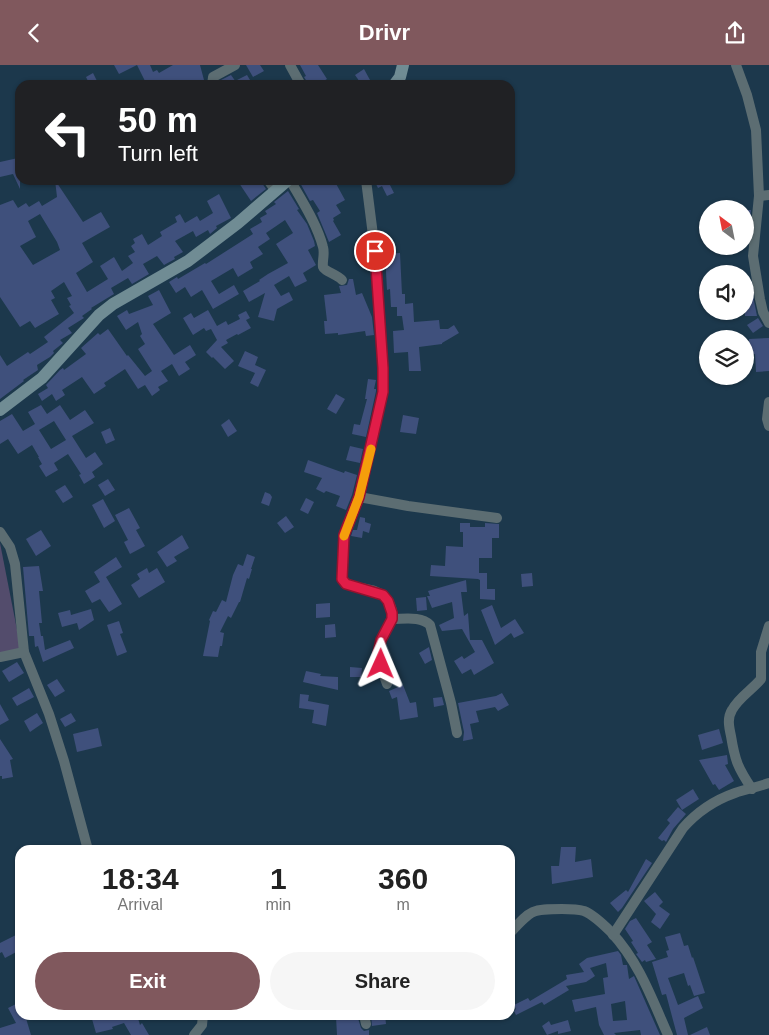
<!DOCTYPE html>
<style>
:root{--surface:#fff;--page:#f6f6f6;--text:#222;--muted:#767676;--accent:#80585d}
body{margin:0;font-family:Arial,sans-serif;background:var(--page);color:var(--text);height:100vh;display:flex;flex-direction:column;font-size:19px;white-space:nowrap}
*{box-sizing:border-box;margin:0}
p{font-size:16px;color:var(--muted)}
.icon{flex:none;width:28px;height:28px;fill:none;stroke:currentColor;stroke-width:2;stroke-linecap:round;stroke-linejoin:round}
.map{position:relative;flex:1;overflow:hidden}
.side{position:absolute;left:15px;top:780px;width:500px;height:175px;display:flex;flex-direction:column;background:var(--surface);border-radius:15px;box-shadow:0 1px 4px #0004}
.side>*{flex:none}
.guide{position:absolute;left:15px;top:15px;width:500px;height:105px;border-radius:15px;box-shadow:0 1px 4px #0004;background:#202124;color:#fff;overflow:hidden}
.needle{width:32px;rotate:328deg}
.tools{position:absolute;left:699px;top:135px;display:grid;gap:10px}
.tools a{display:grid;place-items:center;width:55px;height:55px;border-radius:50%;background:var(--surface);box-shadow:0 1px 4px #0004;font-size:25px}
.pin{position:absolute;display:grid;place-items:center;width:42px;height:42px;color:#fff;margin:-21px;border:2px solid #fff;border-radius:50%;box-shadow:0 1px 5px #0007}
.me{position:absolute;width:55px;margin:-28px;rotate:1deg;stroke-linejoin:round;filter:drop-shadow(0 0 4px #0008)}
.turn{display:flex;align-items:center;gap:18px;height:105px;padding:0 20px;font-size:22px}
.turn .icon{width:65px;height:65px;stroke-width:2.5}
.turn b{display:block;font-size:35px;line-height:42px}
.eta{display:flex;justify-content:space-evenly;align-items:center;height:85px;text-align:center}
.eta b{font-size:30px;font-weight:800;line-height:35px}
.action{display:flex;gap:10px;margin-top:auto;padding:10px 20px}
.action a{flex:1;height:58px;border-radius:30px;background:var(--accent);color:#fff;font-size:20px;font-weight:800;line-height:58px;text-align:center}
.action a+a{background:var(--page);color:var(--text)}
header{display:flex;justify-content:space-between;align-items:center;height:65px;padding:0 20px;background:var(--accent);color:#fff;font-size:22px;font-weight:800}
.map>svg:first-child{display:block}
</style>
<header><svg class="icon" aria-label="back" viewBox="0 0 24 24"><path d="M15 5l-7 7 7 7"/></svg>Drivr<svg class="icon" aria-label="share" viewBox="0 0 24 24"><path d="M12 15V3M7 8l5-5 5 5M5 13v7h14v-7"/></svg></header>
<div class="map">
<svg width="769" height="970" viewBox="0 0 769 970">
<rect width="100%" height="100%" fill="#1c384c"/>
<path fill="#534c6c" d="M0,478L21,585L0,589Z"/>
<g fill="#3f507c" fill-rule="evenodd">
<path d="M114,0H150L153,7L157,5L159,8L173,0H200L204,15L190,18V20H147L137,0L119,9Z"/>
<path d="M246,0H260L264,6L253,12Z"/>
<path d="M300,0H318L327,14L317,20H309L304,12L306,11Z"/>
<path d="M364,4L370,15L368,16L370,20H362L355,10Z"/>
<path d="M93,8L99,20H90L86,12Z"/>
<path d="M231,10L236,17L231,20H220L219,16Z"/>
<path d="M247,10L253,20H240L237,15Z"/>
<path d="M18,93L20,102V124L13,109L0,112V97Z"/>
<path d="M55,115L83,157L101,147L110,162L82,178L93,197L76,208L87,227L108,214L100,201L114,192L122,206L133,198L128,191L135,187L131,181L135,178L133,174L142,169L148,180L162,171L160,167L177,157L175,152L180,149L185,158L197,151L200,156L213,148L207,136L219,129L231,153L216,161L217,163L210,169L208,165L196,172L193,166L175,176L183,187L174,192L175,194L164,200L157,191L143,199L149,209L132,219L128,213L111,223L114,229L91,243L92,244L82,251L84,253L68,263L72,268L60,275L63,278L53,286L54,288L50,292L37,300L38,305L23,315L24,316L0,334V290L7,301L28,287L30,289L48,277L44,272L74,248L69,241L71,240L67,233L72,231L64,217L51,226L55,233L51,235L59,249L35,263L30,256L20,262L0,232V140L13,135L18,143L26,138L29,142L39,136L42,141L57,132ZM40,149L57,177L60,185L33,200L20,181L36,172L28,156Z"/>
<path d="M237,115H260L266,124L251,136Z"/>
<path d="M301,115H334L345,135L336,140L341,148L333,153L334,155L333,156L341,170L329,177L317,148L320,146L313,135L310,136L299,116Z"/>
<path d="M374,115H393L389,118L394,128L387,131L382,121L378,123Z"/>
<path d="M288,126L299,144L297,145L307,159L314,176L315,181L308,185L316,200L303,208L307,216L295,222L289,211L274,220L281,231L289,227L293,235L277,244L274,256L258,252L265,228L249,237L243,226L260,216L259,215L268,209L288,198L276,179L293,168L285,155L266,168L270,174L258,182L263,189L250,197L253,203L238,212L233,203L211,216L219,229L234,220L239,229L213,244L202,225L191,232L185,222L176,228L169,217L177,212L178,214L205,198L206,199L253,169L250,164L262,157L260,153L267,149L265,146L276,139L274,137Z"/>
<path d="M745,145H751L749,166H745Z"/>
<path d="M400,188L402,229H405V239L413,238L414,257L439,255L440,264H448L454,260L459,268L442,278V279L419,282L421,306H409L408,287L394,288L393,266L404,265L402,251H397V242H391L390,224L387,225L385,189Z"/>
<path d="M349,214H353L356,230L362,228L372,252L374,270L366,271L365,266L338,270V268L325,269L324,256H327L324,230L341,228L339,221L347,220Z"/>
<path d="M159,225L171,248L153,259L174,290L190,280L196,290L185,297L190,304L179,311L172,299L161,306L168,316L158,322L160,325L152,331L145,320L138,324L125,304L104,318L106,321L94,329L82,312L62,325L65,330L56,336L52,329L42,336L38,329L48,323L46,320L60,305L63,303L64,305L86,289L81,283L98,268L100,270L108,264L127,291L128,290L145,311L152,306L138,284L145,279L140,271L142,269L138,257L126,265L117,251L127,245L129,249L153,240L148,231Z"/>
<path d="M745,231H753L757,251H745Z"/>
<path d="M208,245L217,261L226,256L228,260L240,254L238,250L246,246L250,253L246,255L251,263L238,270L237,269L226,275L228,278L221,282L234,296L225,304L213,292L212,293L206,287L217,275L211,264L206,266L204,263L193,270L183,253L191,248L194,253Z"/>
<path d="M758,253L763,261L753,268L747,260Z"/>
<path d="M769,273V306L756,307L755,289L749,290V274Z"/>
<path d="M245,286L258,292L255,300L266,305L258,322L250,318L255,308L238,301Z"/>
<path d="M368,314L376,315L374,324H376V326L366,372L352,369L354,359L360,360L367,334H365Z"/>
<path d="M336,329L345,334L336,349L327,344Z"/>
<path d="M41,340L47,349L60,340L70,355L85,345L94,358L72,371L86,393L95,387L103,399L92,407L95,412L84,419L79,410L81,409L68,389L54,398L58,405L46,412L39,401L42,399L38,392H39L32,380L18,389L8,374L0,379V356L12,349L23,366L35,359L28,347ZM54,356L66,375L51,384L39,365Z"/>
<path d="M403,350L419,353L416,369L400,367Z"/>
<path d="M229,354L237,366L228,372L221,360Z"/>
<path d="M110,363L115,375L106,379L101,367Z"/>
<path d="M350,381L363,384L360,398L346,395Z"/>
<path d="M308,395L344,408L345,406L357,410L352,430L346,445L336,441L340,431L326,426L324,428L316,424L322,413L304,407Z"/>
<path d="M108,414L115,425L105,431L98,420Z"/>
<path d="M65,420L73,432L63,438L55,426Z"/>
<path d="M265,427L270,429L272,432L269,441L261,438Z"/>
<path d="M306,433L314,437L308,449L300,445Z"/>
<path d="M103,434L115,456L104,463L92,440Z"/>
<path d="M129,443L140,463L136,465L145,481L130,489L124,477L128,475L115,450Z"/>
<path d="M286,451L294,462L285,468L277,458Z"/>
<path d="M360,452L365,453V457L371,459L369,468L363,466L362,473L351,471L353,465H357Z"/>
<path d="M460,458H470V462H485V458L499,459V473H492V493H479V508H487V524H495V535L480,534V515L478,514L430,511L431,500L445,501L446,481L463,482V467H460Z"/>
<path d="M41,465L51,481L36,491L26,474Z"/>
<path d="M182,470L189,483L174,492L177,496L167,502L157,487Z"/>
<path d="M247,489L255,492L251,504H252L249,514L247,513L240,537H239L231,553L228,551L220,567L224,568L222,581H220L218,592L203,591L210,556L209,555L213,546L216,547L222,535L226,537L233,510L238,499L243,501Z"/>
<path d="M116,492L122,502L106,512L122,539L109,547L100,534L92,538L85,526L100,517L94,507Z"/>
<path d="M39,501L43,526H39L42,558H39L41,571H43L45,585L70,575L74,583L43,597L38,581L35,582L34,571H29L23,502Z"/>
<path d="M147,503L149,508L157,503L165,517L139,533L131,520L140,514L137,509Z"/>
<path d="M532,508L533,521L522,522L521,509Z"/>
<path d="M466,515L467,527H461L464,551L468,548L470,575H482L494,598L474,610L471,604L462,609L454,596L462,591L464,594L475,587L462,564L442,566L439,560L454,553L452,537L432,543L427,531H430L428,526Z"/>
<path d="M426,532L427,545L417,546L416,533Z"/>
<path d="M330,538V552L316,553V539Z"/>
<path d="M492,540L501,563L515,554L524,568L514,573L511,568L495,580L481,545Z"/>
<path d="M91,544L94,555L79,565L77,558L62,562L58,548L70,545L71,550Z"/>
<path d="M119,556L123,568L120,569L127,587L117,591L107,560Z"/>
<path d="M335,559L336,572L325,573V560Z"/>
<path d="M429,582L432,595L425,599L419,588Z"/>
<path d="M17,597L24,608L9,617L2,606Z"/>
<path d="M350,602L362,603L361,612H350Z"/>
<path d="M306,606L321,609L320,611L338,612V625L303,617Z"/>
<path d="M57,614L65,626L55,632L47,620Z"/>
<path d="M403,620L410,638L416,637L418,652L400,655L397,632L392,634L389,626Z"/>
<path d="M29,623L34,632L17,641L12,633Z"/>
<path d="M502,628L509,640L498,646L495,642L476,646L479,657L470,659L473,674L463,676L464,667L458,638L496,631Z"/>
<path d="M300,629L309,630L308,636L329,640L326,661L312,658L314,645L299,643Z"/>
<path d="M442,632L444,640L434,642L433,633Z"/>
<path d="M0,639L9,655L0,660Z"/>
<path d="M37,648L43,658L30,667L24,656Z"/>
<path d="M71,648L76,656L65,662L60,654Z"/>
<path d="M98,663L102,681L77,687L73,669Z"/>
<path d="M719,664L723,678L702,685L698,670Z"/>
<path d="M0,674L13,694L10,695L13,712L2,714V711H0Z"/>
<path d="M727,690L728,699L725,700L734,716L719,725L715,719L713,720L699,695Z"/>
<path d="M693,724L699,734L682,745L676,735Z"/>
<path d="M678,742L686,749L673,764L666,777L664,775L662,776L658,773L670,758L667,755Z"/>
<path d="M561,782H576L575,797L591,794L593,812L552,819L551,801H559Z"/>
<path d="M646,794L652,798L622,843L618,847L610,838L626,825L628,827Z"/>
<path d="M655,827L663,837L659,841L670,849L660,864L651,857L656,849L644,836Z"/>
<path d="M636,853L652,877L647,880L656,894L646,897L645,895L642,897L636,889L638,888L631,877L633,876L625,864L630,856Z"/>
<path d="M20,868V885L5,893L2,887L0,888V878Z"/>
<path d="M680,868L684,881L688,880L692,893L693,892L705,928L694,931L690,920L688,921L684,908L668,913L678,940L698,931L703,943L684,953L688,970H677L666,929L662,930L652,897L668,892L666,886L669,885L665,872Z"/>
<path d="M618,886L621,890L623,900H627L629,914L634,911L660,970H641L640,965L614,968L616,970H604L599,960L596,942L575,947L572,935L605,929L603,913L608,912L606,898L590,903L595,911L586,917L566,921L569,925L544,940L542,937L516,950L514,946L516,944L514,940L528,933L530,936L567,914L566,910L584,907L579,899L587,893ZM625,936L627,955L613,956L611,939Z"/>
<path d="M20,937V950H25L31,970H0V963L16,958L8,943Z"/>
<path d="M108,950H137L140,960L142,958L149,970H131L124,958L112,962L113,964L96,968L92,954Z"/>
<path d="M352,950H357L361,963L364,966L369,965V970H337L336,952L352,951Z"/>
<path d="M371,950H385L386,959L372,961Z"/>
<path d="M568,955L571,966L558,969V966L547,970L542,961L549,956L551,960Z"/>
<path d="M707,962L710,970H690Z"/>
</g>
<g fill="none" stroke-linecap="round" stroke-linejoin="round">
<g stroke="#5c6d72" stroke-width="10">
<path d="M290,0L301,20"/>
<path d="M736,0L747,30L756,65L759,131L753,191L760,234L763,247L769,258"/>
<path d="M212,20L213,12L235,0"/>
<path d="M268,115L275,125"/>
<path d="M290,115C302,136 317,159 323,182C325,189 322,196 323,202C324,206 338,210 342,215"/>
<path d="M366,115L375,186L383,303V327L359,432L344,470L342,514C353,527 373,520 384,532C405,552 378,568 378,589C379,598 384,610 387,619"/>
<path d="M759,131L769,130"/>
<path d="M769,337L767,354L769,361"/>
<path d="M359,432L408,441L497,453"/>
<path d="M0,467L10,482L15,499L24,587L49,649L64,696L88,785"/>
<path d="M392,554C405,554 421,551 430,560L451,638L457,668"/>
<path d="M0,592L24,587"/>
<path d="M752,724C738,703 735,696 731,671C729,662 727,653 732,645C739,632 752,625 761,614V587L769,561"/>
<path d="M510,868C531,845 531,844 562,844C569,844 577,844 584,846C594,850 604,860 611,867C639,897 652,934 668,970"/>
<path d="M613,870L683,763C697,747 715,735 735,728C746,724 758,722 769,718"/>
<path d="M364,950L366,959"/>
<path d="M194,970L202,960L203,950"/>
</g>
<g stroke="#708c94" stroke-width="12">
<path d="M394,20L400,12L403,0"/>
<path d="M0,345L42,313L99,250L113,239L188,196L238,158L288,115"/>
</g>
</g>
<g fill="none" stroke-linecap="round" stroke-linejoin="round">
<defs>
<path id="route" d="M375,186L383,303V327L359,432L344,470L342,514L346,519L383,530L388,536L392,548V554L381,575L378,589L381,599"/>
</defs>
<use href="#route" stroke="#92132f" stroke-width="12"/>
<use href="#route" stroke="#e11d48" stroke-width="9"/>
<path stroke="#f59e0b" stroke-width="9" d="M344,471L359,432L371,384"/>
</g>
</svg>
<div class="tools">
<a><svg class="needle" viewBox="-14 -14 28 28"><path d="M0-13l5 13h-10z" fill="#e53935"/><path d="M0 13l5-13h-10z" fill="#767676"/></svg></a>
<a><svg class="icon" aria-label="sound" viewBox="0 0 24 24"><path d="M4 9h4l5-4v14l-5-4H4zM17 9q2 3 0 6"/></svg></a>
<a><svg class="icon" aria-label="layers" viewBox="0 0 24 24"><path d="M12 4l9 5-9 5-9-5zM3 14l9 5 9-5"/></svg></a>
</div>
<div class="pin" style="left:375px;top:186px;background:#d93025"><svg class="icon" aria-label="arrive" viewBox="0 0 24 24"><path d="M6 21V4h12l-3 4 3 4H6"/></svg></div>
<svg class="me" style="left:381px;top:599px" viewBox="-20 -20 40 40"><path d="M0-17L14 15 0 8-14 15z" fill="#e11d48" stroke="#fff" stroke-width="4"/></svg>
<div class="guide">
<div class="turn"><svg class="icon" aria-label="left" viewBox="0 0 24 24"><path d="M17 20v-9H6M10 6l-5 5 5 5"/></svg><div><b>50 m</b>Turn left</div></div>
</div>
<section class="side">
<div class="eta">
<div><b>18:34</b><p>Arrival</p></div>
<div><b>1</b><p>min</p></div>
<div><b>360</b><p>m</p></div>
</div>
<div class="action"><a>Exit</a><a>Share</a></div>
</section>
</div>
